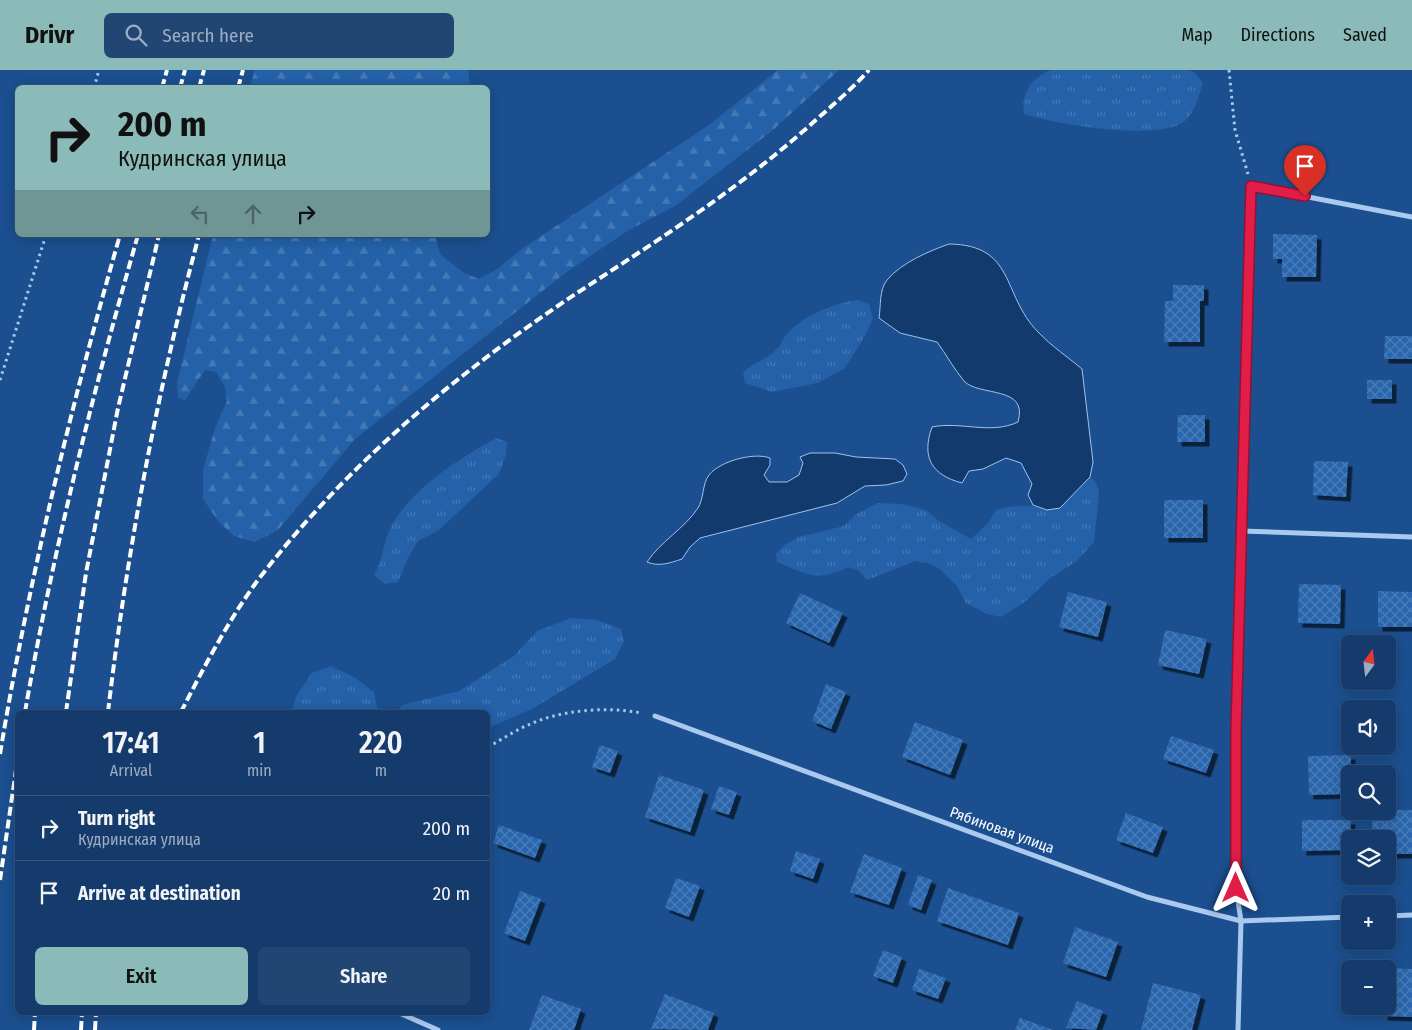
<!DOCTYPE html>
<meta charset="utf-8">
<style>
:root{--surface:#143b6b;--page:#214673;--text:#f1f3f6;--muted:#9dadc1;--line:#33557e;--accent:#8bbbb9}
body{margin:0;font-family:"Fira Sans Condensed",sans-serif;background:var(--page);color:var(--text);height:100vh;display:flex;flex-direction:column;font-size:19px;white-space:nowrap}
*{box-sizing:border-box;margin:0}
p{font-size:16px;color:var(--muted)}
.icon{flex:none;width:28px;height:28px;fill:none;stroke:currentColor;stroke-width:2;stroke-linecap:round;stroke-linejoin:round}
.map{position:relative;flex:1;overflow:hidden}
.panel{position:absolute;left:15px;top:640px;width:475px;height:305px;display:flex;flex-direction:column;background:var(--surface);border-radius:8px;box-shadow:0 2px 12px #0003,0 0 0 1px var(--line)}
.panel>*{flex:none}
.banner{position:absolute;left:15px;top:15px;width:475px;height:152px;border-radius:8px;box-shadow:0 2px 12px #0003,0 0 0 1px var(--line);background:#8bbbb9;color:#111;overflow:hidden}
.needle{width:32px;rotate:15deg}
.tools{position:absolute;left:1341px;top:565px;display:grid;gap:10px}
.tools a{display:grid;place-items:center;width:55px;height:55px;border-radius:8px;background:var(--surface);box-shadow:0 2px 12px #0003,0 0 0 1px var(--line);font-size:25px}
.pin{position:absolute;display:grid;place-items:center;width:42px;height:42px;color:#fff;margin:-51px -21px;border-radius:50% 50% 50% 0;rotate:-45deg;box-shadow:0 0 5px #0007}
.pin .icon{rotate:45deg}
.me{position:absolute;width:55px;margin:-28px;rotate:0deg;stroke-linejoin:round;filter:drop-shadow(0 0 4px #0008)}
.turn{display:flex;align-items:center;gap:18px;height:105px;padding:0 20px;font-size:22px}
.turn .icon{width:65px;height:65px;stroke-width:2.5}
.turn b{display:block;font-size:35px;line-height:42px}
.lanes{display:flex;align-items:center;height:48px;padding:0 20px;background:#0003;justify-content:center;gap:25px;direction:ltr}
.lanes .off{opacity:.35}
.eta{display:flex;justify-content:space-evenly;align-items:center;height:85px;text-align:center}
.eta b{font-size:30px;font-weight:600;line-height:35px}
.action{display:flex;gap:10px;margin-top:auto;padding:10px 20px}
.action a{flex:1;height:58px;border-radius:8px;background:var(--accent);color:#111;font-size:20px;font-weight:600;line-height:58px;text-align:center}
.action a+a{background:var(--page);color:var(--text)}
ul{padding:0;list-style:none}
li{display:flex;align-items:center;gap:15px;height:65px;padding:0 20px;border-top:1px solid var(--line)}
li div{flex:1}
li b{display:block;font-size:19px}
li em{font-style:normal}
header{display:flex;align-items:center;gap:30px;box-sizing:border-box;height:70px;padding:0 25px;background:var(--accent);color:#111}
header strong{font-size:24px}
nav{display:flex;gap:28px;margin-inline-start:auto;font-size:18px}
.search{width:350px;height:45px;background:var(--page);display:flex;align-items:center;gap:12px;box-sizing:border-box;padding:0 18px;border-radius:8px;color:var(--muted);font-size:19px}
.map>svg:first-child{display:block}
</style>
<header>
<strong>Drivr</strong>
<div class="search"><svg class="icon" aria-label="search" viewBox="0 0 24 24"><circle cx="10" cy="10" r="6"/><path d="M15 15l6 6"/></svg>Search here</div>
<nav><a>Map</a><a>Directions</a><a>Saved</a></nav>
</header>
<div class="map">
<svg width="1412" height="960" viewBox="0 0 1412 960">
<defs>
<pattern id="grass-tufts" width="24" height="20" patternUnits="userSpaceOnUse" patternTransform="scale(1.25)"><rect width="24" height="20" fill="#2461a8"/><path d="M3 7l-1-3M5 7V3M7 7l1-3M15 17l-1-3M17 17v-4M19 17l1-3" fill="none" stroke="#4579b5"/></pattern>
<pattern id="forest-firs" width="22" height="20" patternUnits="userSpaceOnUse" patternTransform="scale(1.25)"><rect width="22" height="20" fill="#2461a8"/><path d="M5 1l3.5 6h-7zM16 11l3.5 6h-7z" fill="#4579b5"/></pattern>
<pattern id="building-cross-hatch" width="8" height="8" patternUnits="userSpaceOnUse" patternTransform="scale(1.25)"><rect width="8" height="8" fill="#2a66ad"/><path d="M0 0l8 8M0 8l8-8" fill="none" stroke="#4a7db9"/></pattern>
<filter id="shadow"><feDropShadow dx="4.5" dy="4.5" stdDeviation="0" flood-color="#0009"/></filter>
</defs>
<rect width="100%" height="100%" fill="#1b4f8f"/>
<g fill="url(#grass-tufts)">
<path d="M1051,0H1188L1195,3L1203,13C1199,25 1195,42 1185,51C1159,72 1054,54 1024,44C1021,23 1031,8 1051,0Z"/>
<path d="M858,230L869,234L873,248L865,266L845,298L818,313L772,322L745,313L743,302C753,293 768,289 778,278C781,275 783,269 786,265C802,246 834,233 858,230Z"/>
<path d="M496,368L507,372L506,385L499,404L439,460L418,471L408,488L398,512L385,514L374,505C382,491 383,476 389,461C406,422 460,388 496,368Z"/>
<path d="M1090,407L1096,412L1099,424L1094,472L1077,491L1050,508L1026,531L1001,547L987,544L966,533L956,515L940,499L928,493L916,491L867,510L858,500L848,497C817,513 807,504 777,492L776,484L784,475L799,467L844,456L856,444L878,433L902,434L926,440L939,451L971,469L988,453L996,440C1015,435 1028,434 1047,440L1075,422Z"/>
<path d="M571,548L597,550L621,559L624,571L615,589L532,639L488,658V642H397L402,635L459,621L514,586L537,561Z"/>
<path d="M331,596L354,607L374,622L378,642H291L297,625L312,603Z"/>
</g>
<g fill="url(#forest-firs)">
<path d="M255,0H468L470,16L250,17Z"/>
<path d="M778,0H839L773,60L675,136L629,160L568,201L355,369L278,460L255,472L234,466L218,451L203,429V400L215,358L227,331L225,317L216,302L205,300L185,330L178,328L177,313L213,165H435L440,184L464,203L479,209L496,200L523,178L709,55Z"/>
</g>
<g fill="#123a6d" stroke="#9cc4f0">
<path d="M949,174C1016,175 1001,224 1038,262C1051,276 1068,287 1082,299L1093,392L1090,407L1060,438L1047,440L1033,435L1028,425L1032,414L1021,393L1006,388L983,399L969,401L962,413C932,405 921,388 932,357C960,351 991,365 1018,352C1029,315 979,327 964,311C954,299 946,284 937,272L900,263L879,248C881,236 879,220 887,210C901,193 929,181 949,174Z"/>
<path d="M810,383H835L856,387L895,389L903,395L907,404L903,411L886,415L865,416L837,433L700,468L690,477L682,489C670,493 659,497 647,492C661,471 684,459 698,438C704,429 702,414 709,405C720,391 754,382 770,388V395L764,405L769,412H787L799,405L803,393L800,387Z"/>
</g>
<g fill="url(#building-cross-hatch)" filter="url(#shadow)">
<path d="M1273,164L1317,165L1316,207H1282V189H1273Z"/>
<path d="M1173,215H1204V231H1200V272H1164L1165,231H1173Z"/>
<path d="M1385,266H1412V289H1384Z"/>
<rect x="1367" y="310" width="25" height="19"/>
<path d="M1178,345H1205V372H1177Z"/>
<path d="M1314,391L1348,392L1346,427L1313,425Z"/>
<rect x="1164" y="430" width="39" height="38"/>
<path d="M1299,514L1341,515L1340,554L1298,553Z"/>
<path d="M1378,521L1412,522V557H1378Z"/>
<path d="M1068,522L1107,532L1098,567L1059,557Z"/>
<path d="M800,523L843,543L829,573L786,553Z"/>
<path d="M1165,560L1207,569L1199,604L1158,595Z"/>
<path d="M826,614L846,622L831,659L812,651Z"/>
<path d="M915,652L963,670L950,705L902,687Z"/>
<path d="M1171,666L1214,680L1206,703L1163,689Z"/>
<path d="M600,675L618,681L610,703L592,697Z"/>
<path d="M1351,685L1350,724L1309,725L1308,686Z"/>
<path d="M659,705L704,720L690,762L645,747Z"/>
<path d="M719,716L737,722L729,745L711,739Z"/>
<path d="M1388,740H1412V784H1388V769H1372L1373,741Z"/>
<path d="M1126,743L1163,757L1153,783L1116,770Z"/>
<path d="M1302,750H1351L1350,780L1302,781Z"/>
<path d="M499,755L542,770L535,788L493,773Z"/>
<path d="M796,781L820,789L813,809L790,801Z"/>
<path d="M864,784L902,798L889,835L850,822Z"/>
<path d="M918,805L932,810L921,840L908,835Z"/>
<path d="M676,808L700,816L689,847L665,838Z"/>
<path d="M948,818L1019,843L1008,875L937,851Z"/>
<path d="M520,821L541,829L525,871L504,863Z"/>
<path d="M1075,857L1118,872L1106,907L1063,893Z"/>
<path d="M883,880L902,887L893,913L873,906Z"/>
<path d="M1388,898L1412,899V947L1383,946V936H1388Z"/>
<path d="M919,899L946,908L938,929L912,920Z"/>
<path d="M1153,913L1201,925L1192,960H1141Z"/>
<path d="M665,924L714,943L708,960L651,959Z"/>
<path d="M542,925L581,939L574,960H529Z"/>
<path d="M1077,931L1103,941L1096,960L1066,958Z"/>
<path d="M1020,948L1053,960H1015Z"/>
</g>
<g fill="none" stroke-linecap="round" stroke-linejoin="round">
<g stroke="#a9c9ee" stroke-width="3" stroke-dasharray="2.5 4" stroke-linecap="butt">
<path d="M1229,0L1235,60L1248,104"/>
<path d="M94,18L99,0"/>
<path d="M0,310L46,165"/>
<path d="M488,677C501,670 514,661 528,655C560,640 607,636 641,643"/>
</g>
<g stroke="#a9c9ee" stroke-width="5">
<path d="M1242,461L1412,467"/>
<path d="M655,646L1147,827L1241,851L1350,847"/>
<path d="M1388,846L1412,845"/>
<path d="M397,942L438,960"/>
<path d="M1238,960L1241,851L1236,818V659L1251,116L1412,147"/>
</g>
<g stroke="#fff" stroke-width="4" stroke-dasharray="9 4" stroke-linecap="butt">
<path d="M162,18L167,0"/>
<path d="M180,18L185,0"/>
<path d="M199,18L204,0"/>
<path d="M238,18L243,0"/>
<path d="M25,642C53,481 93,322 138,165"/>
<path d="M66,642L86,503L118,338L159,165"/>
<path d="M108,642C127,481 157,322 199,165"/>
<path d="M181,642C203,599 229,549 258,510C346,395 457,303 577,223C660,169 743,116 817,49C835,33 853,18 869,0"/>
<path d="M0,684C29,509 71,336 120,165"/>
<path d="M0,810L18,686"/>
<path d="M34,960L35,942"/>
<path d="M81,960L82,942"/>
<path d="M95,960L96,942"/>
</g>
</g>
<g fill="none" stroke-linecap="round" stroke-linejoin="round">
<defs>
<path id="route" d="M1236,818V659L1251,116L1305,126"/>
</defs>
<use href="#route" stroke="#92132f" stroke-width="12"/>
<use href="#route" stroke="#e11d48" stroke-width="9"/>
</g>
<g text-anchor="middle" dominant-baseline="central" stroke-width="5" stroke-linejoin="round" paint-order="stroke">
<g font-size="15" fill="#fff" stroke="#1b4f8f">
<text transform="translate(1002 760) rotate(20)">Рябиновая улица</text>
</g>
</g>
</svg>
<div class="tools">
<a><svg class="needle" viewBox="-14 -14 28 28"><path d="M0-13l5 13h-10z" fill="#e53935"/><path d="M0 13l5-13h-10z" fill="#9dadc1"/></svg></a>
<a><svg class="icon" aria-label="sound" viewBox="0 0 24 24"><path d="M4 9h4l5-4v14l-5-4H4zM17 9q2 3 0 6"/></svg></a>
<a><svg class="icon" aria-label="search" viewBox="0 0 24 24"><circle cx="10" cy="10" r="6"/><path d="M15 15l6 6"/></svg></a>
<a><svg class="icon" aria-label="layers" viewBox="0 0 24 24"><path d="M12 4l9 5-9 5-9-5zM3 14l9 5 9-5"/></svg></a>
<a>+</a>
<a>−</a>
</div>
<div class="pin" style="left:1305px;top:126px;background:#d93025"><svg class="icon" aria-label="arrive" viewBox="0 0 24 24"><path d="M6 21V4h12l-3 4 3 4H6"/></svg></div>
<svg class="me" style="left:1236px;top:818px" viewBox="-20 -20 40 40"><path d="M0-17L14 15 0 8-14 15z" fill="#e11d48" stroke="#fff" stroke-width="4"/></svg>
<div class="banner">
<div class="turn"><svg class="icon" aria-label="right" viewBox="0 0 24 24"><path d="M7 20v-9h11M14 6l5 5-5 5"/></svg><div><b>200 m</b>Кудринская улица</div></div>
<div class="lanes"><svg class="icon off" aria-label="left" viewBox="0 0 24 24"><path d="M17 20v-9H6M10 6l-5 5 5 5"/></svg><svg class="icon off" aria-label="ahead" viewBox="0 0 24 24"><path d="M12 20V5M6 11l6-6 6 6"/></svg><svg class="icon" aria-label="right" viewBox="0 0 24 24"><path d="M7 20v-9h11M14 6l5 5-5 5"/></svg></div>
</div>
<section class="panel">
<div class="eta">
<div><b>17:41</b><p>Arrival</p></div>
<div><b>1</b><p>min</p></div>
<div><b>220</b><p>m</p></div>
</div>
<ul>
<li><svg class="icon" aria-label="right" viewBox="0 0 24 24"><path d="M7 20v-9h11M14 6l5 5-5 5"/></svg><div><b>Turn right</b><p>Кудринская улица</p></div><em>200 m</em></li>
<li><svg class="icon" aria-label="arrive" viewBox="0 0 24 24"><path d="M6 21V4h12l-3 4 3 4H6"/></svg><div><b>Arrive at destination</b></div><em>20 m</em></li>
</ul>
<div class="action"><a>Exit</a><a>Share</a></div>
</section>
</div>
